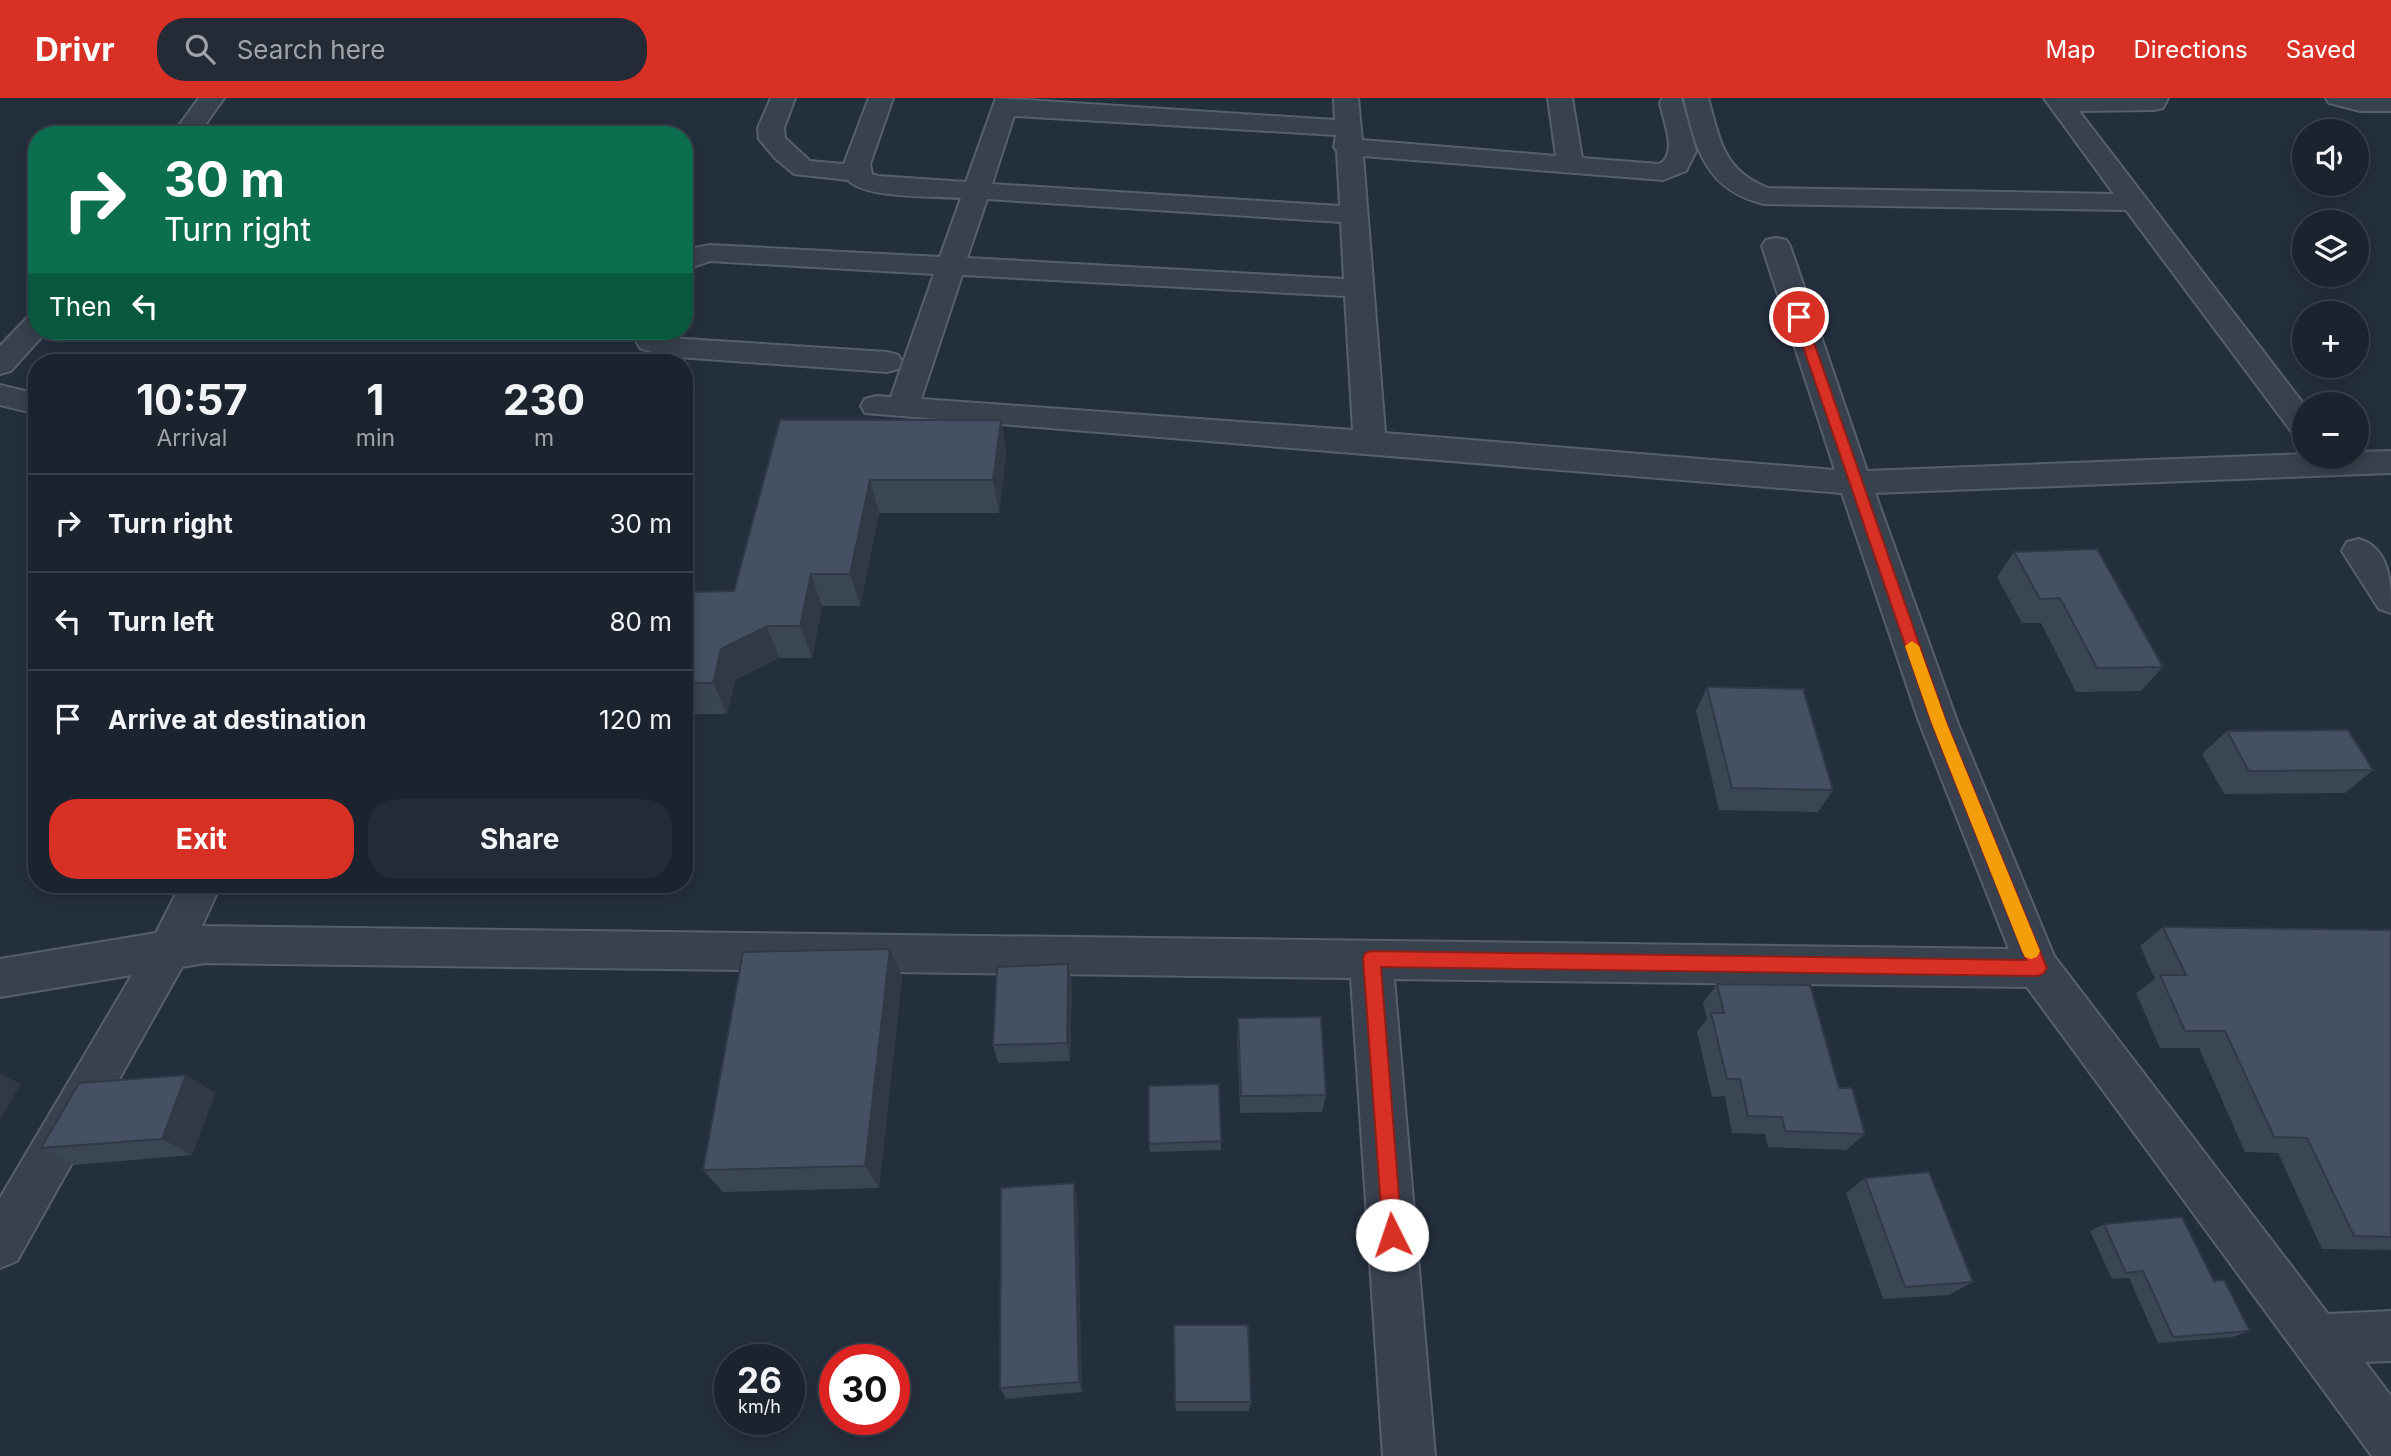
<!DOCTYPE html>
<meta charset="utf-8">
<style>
:root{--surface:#1b232e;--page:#242b36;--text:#f1f3f6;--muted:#a0a4aa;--line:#39404a;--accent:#d93025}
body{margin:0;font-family:Inter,sans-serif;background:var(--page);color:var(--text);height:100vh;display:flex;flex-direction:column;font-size:26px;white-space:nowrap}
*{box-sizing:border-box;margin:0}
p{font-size:23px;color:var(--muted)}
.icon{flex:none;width:38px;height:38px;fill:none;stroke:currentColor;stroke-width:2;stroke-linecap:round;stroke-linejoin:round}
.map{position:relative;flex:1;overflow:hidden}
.sheet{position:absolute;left:28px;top:256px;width:665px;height:539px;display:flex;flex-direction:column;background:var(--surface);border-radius:28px;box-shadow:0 4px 18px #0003,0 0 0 2px var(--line)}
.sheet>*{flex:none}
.banner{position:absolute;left:28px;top:28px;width:665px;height:214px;border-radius:28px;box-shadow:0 4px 18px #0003,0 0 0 2px var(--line);background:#0b6e4f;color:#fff;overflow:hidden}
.tools{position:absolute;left:2292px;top:21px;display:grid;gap:14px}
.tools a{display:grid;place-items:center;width:77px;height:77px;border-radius:50%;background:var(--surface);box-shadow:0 4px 18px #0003,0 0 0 2px var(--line);font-size:35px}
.speed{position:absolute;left:714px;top:1246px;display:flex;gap:14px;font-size:35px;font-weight:700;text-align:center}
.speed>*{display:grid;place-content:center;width:91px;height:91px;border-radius:50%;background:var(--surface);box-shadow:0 4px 18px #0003,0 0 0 2px var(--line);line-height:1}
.speed small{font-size:18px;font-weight:400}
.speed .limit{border:10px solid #d22;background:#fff;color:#111}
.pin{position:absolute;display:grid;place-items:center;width:60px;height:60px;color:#fff;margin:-30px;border:4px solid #fff;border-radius:50%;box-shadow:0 2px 7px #0007}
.me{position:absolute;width:77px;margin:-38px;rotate:356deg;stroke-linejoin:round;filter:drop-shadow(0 0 5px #0008)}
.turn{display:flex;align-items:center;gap:24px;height:147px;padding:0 21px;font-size:32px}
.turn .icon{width:91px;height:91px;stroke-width:2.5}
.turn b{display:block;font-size:49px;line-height:60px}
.then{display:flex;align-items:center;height:66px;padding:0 21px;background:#0003;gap:14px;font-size:26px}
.eta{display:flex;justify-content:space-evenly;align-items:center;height:119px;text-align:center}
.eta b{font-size:42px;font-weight:700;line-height:49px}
.action{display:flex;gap:14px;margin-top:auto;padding:14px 21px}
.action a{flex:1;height:80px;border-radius:28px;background:var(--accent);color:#fff;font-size:28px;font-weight:700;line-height:80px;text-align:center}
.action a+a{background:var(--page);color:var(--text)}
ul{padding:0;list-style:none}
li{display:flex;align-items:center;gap:21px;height:98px;padding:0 21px;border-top:2px solid var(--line)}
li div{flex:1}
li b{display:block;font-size:26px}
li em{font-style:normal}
header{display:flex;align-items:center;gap:42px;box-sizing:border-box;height:98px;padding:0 35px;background:var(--accent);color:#fff}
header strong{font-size:33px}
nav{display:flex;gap:38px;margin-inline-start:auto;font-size:24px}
.search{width:490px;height:63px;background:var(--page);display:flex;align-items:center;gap:18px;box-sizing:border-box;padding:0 24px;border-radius:28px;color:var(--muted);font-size:26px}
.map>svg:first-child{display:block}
</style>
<header>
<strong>Drivr</strong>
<div class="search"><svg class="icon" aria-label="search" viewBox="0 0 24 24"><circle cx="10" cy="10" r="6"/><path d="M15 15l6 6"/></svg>Search here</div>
<nav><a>Map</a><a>Directions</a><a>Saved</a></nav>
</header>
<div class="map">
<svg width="2391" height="1358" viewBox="0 0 2391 1358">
<rect width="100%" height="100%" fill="#242f3e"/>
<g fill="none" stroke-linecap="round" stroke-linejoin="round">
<defs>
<g id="minor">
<path d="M199,0H224L198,37H172Z"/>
<path d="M771,0H795L784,30L785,40L810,63L844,66L869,0H893L870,66L872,76L878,78L966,84L996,0L1335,22L1334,0H1358L1362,42L1556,58L1548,0H1572L1582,60L1659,66C1679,56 1663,23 1660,5L1663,0H1681L1696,53L1686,73L1663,82L1363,58L1385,335L1835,372L1762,148L1766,142L1776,140L1786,142L1790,148L1867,373L2305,356V359H2357V354L2391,353V375L1875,395L1958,626L2054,858L2328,1216L2391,1213V1263L2365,1264L2391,1298V1358H2372L2027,889L1394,881L1435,1358H1383L1351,880L205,865L182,869L17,1163L0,1170V1100L132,877L0,899V861L156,835L181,786H221L202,828L2009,851L1920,626L1842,395L865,315L861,308L865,301L876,298L891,299L934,176L710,163L684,172V152L710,147L940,159L961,100C935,98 865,101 848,82L794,76L775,60L759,41L758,30ZM1014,18L1336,37L1334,49L1337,53L1340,108L992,86ZM987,101L1341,124L1344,181L967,160ZM962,177L1345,198L1353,332L921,301Z"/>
<path d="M1684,0H1708C1720,43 1723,72 1768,90L2114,96L2044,0H2168L2163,10L2154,12L2079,13L2305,308V340L2294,337L2126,112L1764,106C1706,92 1696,52 1684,0Z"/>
<path d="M2326,0H2391V13H2360L2329,5Z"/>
<path d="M37,217V233H47L11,273L0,276V248L27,220Z"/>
<path d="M631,233H661L662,237L669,240L887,254L898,257L902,264L898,271L887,274L664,258L640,250Z"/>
<path d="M0,287L37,296V316L0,307Z"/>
<path d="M2359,441C2391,451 2391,486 2391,515L2379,511L2342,453L2347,444Z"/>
</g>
</defs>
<use href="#minor" stroke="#565f6c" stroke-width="4"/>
<use href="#minor" fill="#38414e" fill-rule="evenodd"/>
</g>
<g fill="#3b4654">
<path d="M780,322H1001L1006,355L999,415H879L860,508H822L812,560H779L735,582L727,616H684V494L734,493Z"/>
<path d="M2014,454L2163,569L2141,593L2076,594L2041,525H2022L1997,479Z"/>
<path d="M1707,589L1833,692L1818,714L1719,712L1696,613Z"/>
<path d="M2227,633L2373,672L2345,695L2224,696L2202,656Z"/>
<path d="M2163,829L2391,832V1152L2322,1151L2278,1055L2245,1054L2199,950H2160L2136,895L2155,881L2140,848Z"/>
<path d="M890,851L902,879L879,1090L723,1094L703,1072Z"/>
<path d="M1072,886L1070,963L998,965L993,947Z"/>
<path d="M1717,886L1839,990L1865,1036L1846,1052L1768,1049L1765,1036L1732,1035L1725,998L1712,999L1697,934L1707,921L1703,905Z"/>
<path d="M1238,920L1326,997L1322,1014L1240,1015L1237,939Z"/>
<path d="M186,977L215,995L192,1057L74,1067L41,1050Z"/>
<path d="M1221,1043V1052L1150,1054L1149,1046Z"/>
<path d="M1865,1080L1973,1184L1949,1197L1883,1201L1846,1095Z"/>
<path d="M1077,1100L1082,1294L1006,1301L1000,1290Z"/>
<path d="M2104,1126L2214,1183L2250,1233L2233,1239L2158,1245L2129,1180L2112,1181L2090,1133Z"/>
<path d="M1175,1304H1251L1249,1313H1176Z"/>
</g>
<g fill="#303945">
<path d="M1001,322L1006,355L999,415L993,382Z"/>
<path d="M870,382L879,415L860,508L850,476Z"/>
<path d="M811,476L822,508L812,560L800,528Z"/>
<path d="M767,528L779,560L735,582L727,616L713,585L721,551Z"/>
<path d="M890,851L902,879L879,1090L865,1068Z"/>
<path d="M1068,866L1072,886L1070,963L1067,945Z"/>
<path d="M0,975L21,986L0,1022Z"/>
<path d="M186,977L215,995L192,1057L162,1041Z"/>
<path d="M1074,1085L1077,1100L1082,1294L1079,1284Z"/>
</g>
<g fill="#455162" stroke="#303945" stroke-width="2">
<path d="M780,322H1001L993,382H870L850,476H811L800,528H767L721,551L713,585H684V494L734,493Z"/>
<path d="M2097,451L2163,569L2097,570L2060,500L2040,501L2014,454Z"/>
<path d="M1707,589L1803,591L1833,692L1732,690Z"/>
<path d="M2348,632L2373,672L2249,673L2227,633Z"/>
<path d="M2163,829L2391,832V1139L2354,1138L2307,1040L2274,1039L2225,933H2185L2160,877H2186Z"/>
<path d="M890,851L865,1068L703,1072L743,854Z"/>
<path d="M1068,866L1067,945L993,947L997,869Z"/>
<path d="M1717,886L1810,887L1839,990H1852L1865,1036L1785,1033L1782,1019L1748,1018L1740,981H1727L1711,915H1724Z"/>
<path d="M1321,919L1326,997L1241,998L1238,920Z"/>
<path d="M186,977L162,1041L41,1050L79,985Z"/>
<path d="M1219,986L1221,1043L1149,1046V988Z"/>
<path d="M1929,1074L1973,1184L1905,1189L1865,1080Z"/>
<path d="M1074,1085L1079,1284L1000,1290L1001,1090Z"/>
<path d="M2182,1119L2214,1183L2224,1182L2250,1233L2173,1239L2143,1173L2126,1175L2104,1126Z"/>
<path d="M1174,1227H1248L1251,1304H1175Z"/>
</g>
<path fill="#d93025" stroke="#8d1f18" stroke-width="2" d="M1799,215L1805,219L1947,626L2047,870L2044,875L2038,878L1381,869L1402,1137L1399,1144L1392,1147L1385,1144L1383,1137L1363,861L1365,855L1371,853L2026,862L1932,626L1793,219Z"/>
<path fill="#f59e0b" d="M1912,543L1919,548L1947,626L2040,853L2037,859L2031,861L2025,859L2022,853L1932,626L1905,548Z"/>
</svg>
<div class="tools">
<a><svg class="icon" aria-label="sound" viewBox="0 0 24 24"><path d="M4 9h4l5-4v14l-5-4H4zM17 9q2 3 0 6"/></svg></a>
<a><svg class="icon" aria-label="layers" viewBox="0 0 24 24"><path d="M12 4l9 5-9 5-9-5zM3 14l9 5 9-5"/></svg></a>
<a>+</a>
<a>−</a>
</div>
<div class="speed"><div>26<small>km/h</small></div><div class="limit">30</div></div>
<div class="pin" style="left:1799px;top:219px;background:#d93025"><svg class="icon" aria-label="arrive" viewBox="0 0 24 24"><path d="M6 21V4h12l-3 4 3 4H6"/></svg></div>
<svg class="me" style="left:1392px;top:1137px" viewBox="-20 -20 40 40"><circle r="19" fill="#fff"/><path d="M0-13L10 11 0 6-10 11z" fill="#d93025"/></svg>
<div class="banner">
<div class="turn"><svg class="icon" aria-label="right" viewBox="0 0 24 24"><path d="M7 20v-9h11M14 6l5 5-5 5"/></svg><div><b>30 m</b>Turn right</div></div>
<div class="then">Then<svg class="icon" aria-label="left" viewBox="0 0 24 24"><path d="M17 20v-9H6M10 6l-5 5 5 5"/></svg></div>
</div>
<section class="sheet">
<div class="eta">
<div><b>10:57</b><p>Arrival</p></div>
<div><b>1</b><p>min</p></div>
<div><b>230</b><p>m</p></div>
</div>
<ul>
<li><svg class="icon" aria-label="right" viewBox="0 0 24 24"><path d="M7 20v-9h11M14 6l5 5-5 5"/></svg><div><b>Turn right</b></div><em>30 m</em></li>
<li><svg class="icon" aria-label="left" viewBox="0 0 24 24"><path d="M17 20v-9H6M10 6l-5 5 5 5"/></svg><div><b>Turn left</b></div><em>80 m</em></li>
<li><svg class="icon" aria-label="arrive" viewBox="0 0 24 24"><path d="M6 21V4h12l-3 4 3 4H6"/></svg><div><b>Arrive at destination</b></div><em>120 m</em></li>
</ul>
<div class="action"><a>Exit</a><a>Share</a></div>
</section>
</div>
